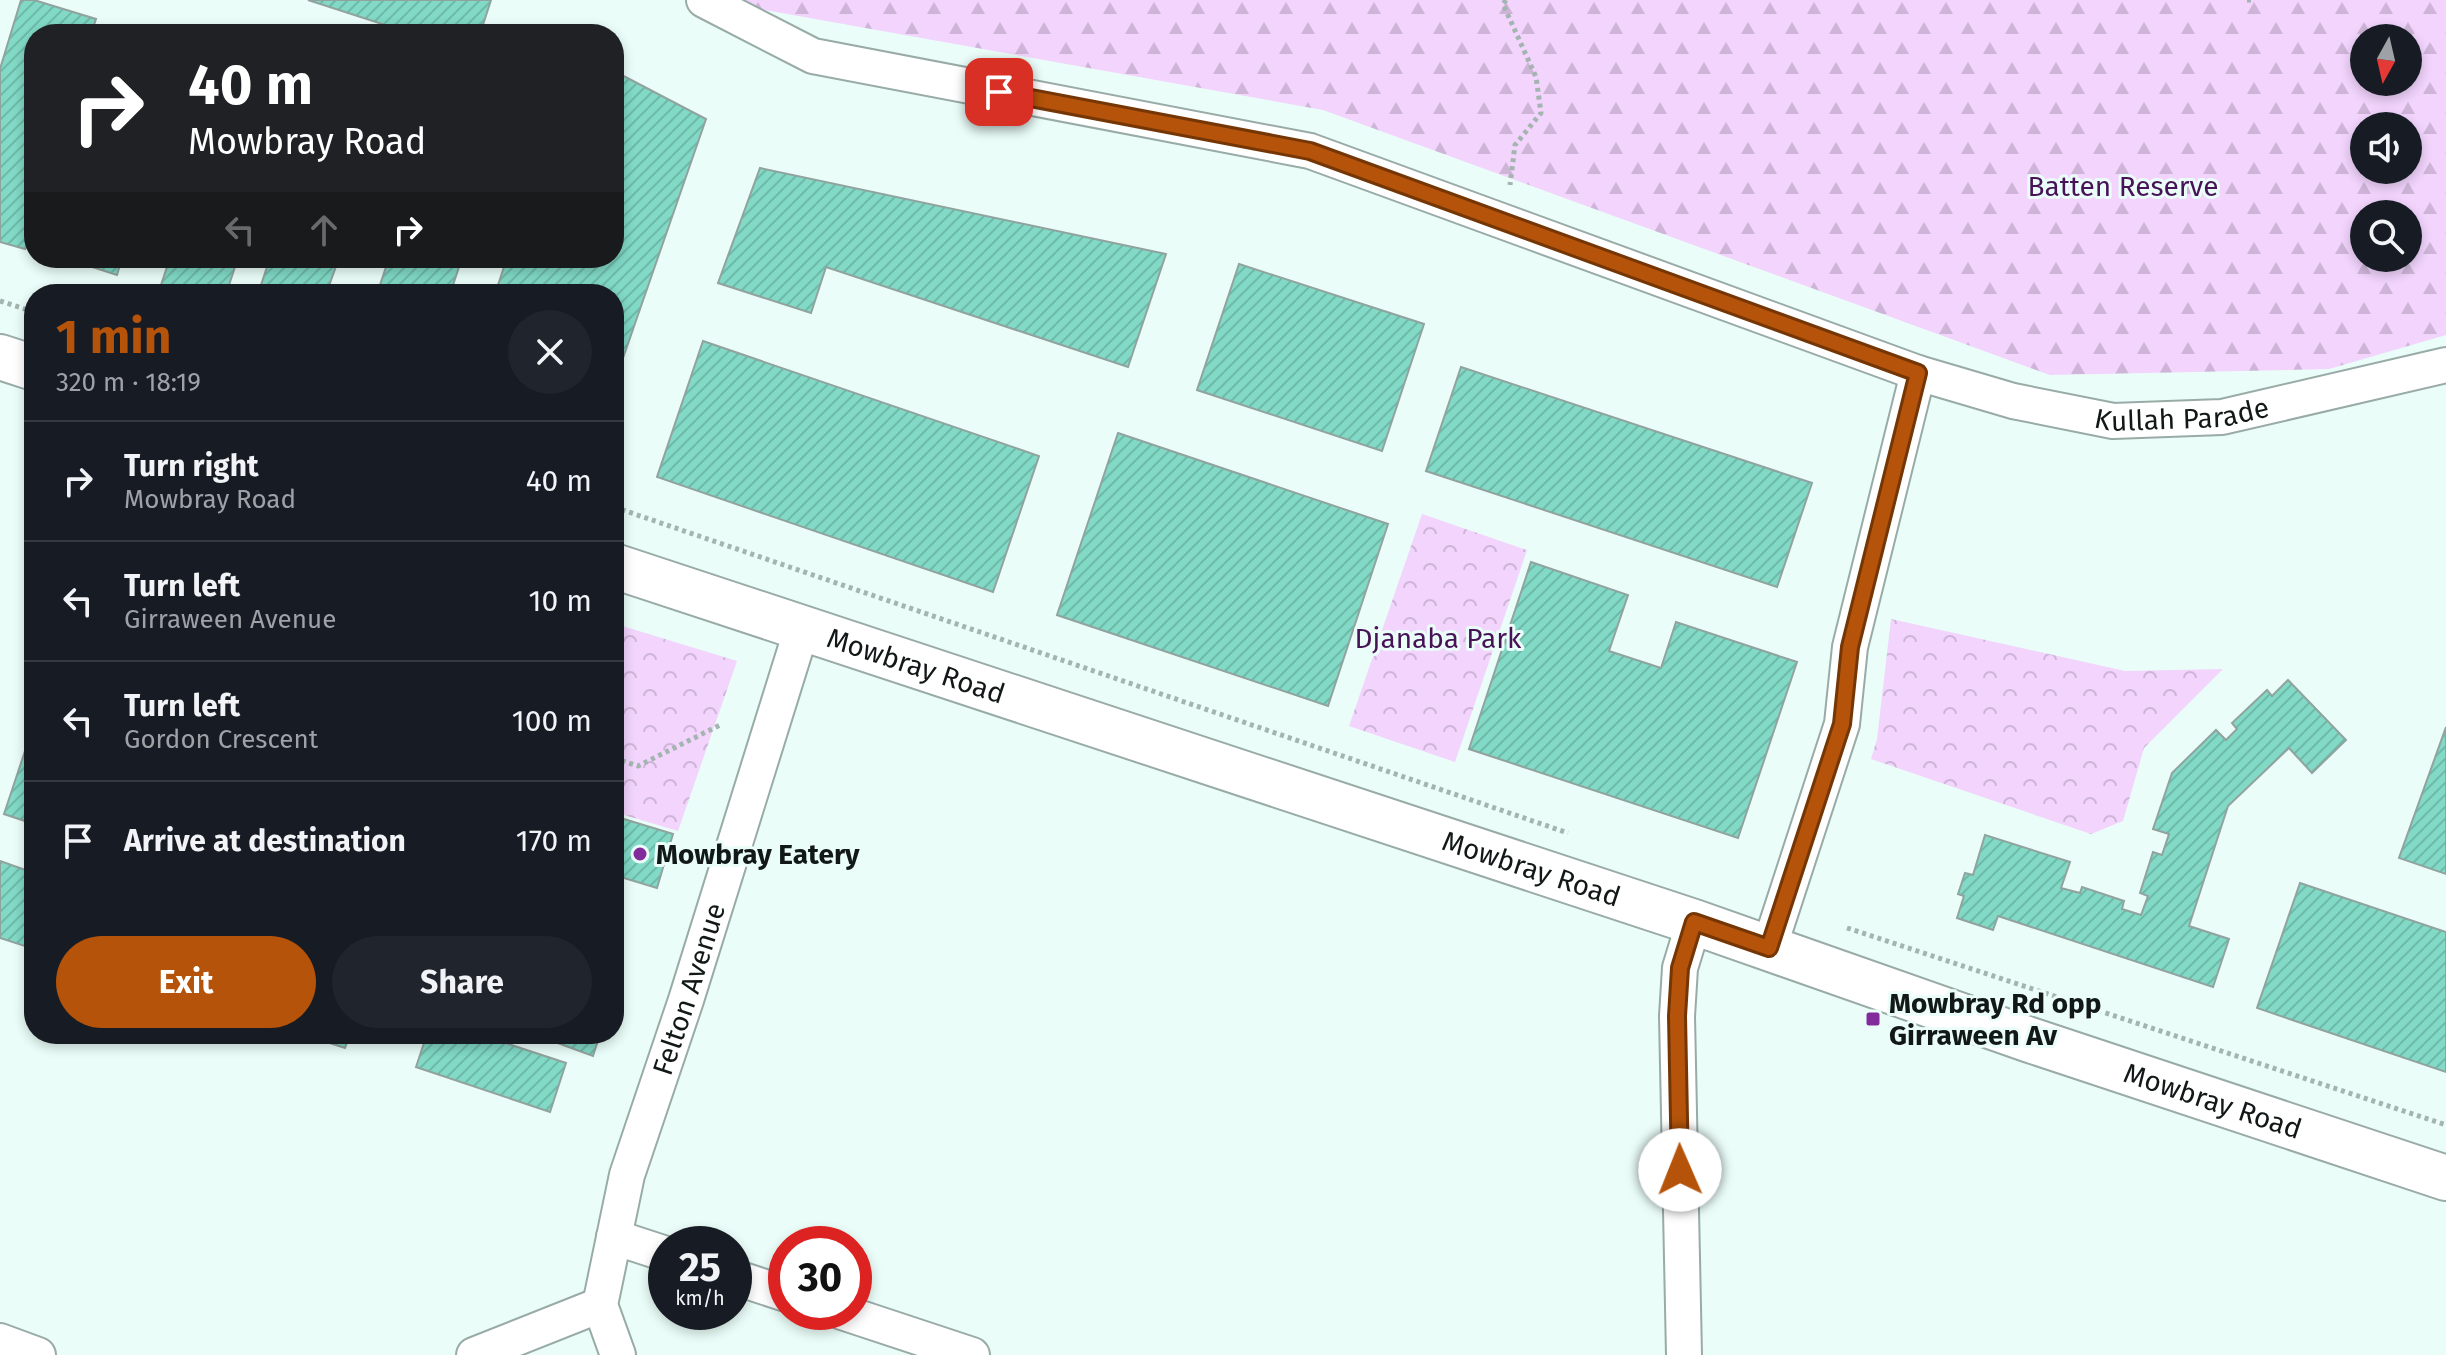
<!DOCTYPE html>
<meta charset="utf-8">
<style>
:root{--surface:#171b24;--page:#20242c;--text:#f1f3f6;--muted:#9ea1a6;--line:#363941;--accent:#b45309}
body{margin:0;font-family:"Fira Sans",sans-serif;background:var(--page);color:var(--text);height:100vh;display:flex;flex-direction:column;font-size:30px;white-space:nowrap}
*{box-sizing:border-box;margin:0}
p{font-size:26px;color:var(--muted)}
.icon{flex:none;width:44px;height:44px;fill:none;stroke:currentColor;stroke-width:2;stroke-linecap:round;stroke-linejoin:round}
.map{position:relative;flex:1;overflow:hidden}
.details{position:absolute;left:24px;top:284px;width:600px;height:760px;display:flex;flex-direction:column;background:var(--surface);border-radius:32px;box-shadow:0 4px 12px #0003}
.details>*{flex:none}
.guide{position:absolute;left:24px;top:24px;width:600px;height:244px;border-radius:32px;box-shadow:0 4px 12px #0003;background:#202124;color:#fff;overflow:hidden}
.needle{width:52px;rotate:188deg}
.buttons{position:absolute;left:2350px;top:24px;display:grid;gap:16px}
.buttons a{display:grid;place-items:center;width:72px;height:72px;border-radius:50%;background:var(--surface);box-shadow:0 4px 12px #0003;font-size:40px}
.speed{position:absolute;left:648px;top:1226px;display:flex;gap:16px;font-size:40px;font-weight:700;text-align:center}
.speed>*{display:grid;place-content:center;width:104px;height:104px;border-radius:50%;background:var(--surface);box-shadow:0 4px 12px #0003;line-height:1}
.speed small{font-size:20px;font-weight:400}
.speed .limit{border:12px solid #d22;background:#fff;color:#111}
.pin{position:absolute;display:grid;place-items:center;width:68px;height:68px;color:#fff;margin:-34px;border-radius:16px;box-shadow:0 4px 12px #0006}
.me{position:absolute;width:88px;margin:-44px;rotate:359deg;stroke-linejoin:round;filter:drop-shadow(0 0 6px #0008)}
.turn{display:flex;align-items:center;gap:28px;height:168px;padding:0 32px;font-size:36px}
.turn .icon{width:104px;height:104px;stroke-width:2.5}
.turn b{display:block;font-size:56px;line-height:68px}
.lanes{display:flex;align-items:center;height:76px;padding:0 32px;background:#0003;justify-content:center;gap:40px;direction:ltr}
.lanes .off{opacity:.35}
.round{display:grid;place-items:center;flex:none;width:84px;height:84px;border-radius:42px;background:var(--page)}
.overview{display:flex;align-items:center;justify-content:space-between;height:136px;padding:0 32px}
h1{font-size:48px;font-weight:700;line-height:60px;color:var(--accent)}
.primary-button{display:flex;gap:16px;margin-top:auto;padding:16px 32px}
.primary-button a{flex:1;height:92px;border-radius:48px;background:var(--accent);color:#fff;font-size:32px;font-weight:700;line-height:92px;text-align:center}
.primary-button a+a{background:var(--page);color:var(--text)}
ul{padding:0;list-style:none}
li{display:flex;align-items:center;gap:24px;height:120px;padding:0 32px;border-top:2px solid var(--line)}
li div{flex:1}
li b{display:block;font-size:30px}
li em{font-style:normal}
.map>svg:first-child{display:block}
</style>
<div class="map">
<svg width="2446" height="1355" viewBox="0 0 2446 1355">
<defs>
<pattern id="forest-firs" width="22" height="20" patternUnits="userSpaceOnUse" patternTransform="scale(2)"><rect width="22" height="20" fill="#f2d4fd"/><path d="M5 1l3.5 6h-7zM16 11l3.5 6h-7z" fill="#ceb5d8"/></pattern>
<pattern id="park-crowns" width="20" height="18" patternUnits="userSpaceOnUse" patternTransform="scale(2)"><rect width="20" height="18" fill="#f2d4fd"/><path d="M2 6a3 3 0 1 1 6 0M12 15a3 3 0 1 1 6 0" fill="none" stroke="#ceb5d8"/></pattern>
<pattern id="building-hatch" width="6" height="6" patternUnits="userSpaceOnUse" patternTransform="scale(2)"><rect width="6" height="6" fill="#81d9c6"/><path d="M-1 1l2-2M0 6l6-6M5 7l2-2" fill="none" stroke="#6ebaa9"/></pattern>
</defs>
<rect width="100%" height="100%" fill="#eafdf8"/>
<path fill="url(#forest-firs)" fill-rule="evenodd" d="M738,0H2446V335L2329,369L2050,375L1323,110L748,7ZM2364,38H2408V82H2364ZM2364,126H2408V170H2364ZM2364,214H2408V258H2364Z"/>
<g fill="url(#park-crowns)">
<path d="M1422,514L1527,550L1455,762L1349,726Z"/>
<path d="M1891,619L2125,671L2223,669L2144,748L2123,821L2091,834L1871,759L1877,739Z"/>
<path d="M619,625L737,661L678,831L614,812V628Z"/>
</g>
<g fill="url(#building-hatch)" stroke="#91a39e" stroke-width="2">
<path d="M21,0H34L96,19L91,34H34V220L25,249L0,242V69Z"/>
<path d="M308,0H491L480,34H413Z"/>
<path d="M614,71L706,119L614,384V294H495L507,258H614Z"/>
<path d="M760,168L1166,254L1128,367L826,267L811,313L718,283Z"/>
<path d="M64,258H122L117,275Z"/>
<path d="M170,258H238L226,294H158Z"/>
<path d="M270,258H339L326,294H258Z"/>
<path d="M389,258H462L450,294H377Z"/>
<path d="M1239,264L1424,324L1382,451L1197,390Z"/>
<path d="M703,341L1039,456L993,592L657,477Z"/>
<path d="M1461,367L1812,483L1777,587L1426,471Z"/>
<path d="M1118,433L1388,524L1328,706L1057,615Z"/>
<path d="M1531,562L1628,595L1609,651L1661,668L1676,622L1797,662L1738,838L1469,749Z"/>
<path d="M2288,680L2346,740L2312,773L2289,748L2228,806L2189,926L2229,939L2213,987L1998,916L1993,930L1957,918L1964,896L1958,894L1965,873L1973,875L1985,835L2070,862L2061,888L2080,893L2082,887L2124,901L2122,909L2141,915L2148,896L2140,893L2153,852L2162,855L2169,834L2153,829L2172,773L2216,730L2226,740L2237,729L2232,723L2267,690L2272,696Z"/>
<path d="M34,724V824L4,814Z"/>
<path d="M2446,727V874L2399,858Z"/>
<path d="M614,816L673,834L657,888L614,875Z"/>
<path d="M0,861L34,873V949L0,938Z"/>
<path d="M2300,883L2446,932V1072L2257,1008Z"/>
<path d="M302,1034H350L345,1048Z"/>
<path d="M427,1034H478L566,1063L550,1112L416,1067Z"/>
<path d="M533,1034H600L593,1056Z"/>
</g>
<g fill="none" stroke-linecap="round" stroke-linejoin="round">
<defs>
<g id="street">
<path id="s1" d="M704,0L813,56L1310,151L1918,373L2013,401L2113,421L2222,417L2446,365"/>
<path d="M1769,948L1842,724L1850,647L1918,373"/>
<path d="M614,1237L666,1254"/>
<path d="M734,1277L786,1294"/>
<path d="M842,1312L972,1355"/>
<path d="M0,1341L38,1355"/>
<path d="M474,1355L600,1305"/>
<path id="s2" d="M618,1355L600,1305L627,1175L686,1000L802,628"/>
<path d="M1684,1355L1677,1016L1680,968L1694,922"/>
</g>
<g id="secondary">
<path d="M0,357L34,368"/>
<path id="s3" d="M614,566L1694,922L2030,1040L2446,1178"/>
</g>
</defs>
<use href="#street" stroke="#99aba7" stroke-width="38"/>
<use href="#secondary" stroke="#99aba7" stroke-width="48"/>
<g stroke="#a4b4b0" stroke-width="5" stroke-dasharray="4 4" stroke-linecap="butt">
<path d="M1506,0L1503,4L1536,77L1541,113L1515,145L1510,185"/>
<path d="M2247,0H2251"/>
<path d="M0,301L34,312"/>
<path d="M614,507L1568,833"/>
<path d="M614,758L638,766L720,725"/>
<path d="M1847,928L2446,1125"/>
</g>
<use href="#street" stroke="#fff" stroke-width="34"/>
<use href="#secondary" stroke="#fff" stroke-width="44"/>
</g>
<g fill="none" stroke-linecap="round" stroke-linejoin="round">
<defs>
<path id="route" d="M999,92L1310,151L1918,373L1850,647L1842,724L1769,948L1694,922L1680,968L1677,1016L1680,1170"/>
</defs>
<use href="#route" stroke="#753606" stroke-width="20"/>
<use href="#route" stroke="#b45309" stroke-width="14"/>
</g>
<g fill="#812c9a" stroke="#eafdf8" stroke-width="3">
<circle cx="640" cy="854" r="8"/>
<rect x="1865" y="1011" width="16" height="16" rx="4"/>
</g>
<g text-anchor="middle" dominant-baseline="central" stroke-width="6" stroke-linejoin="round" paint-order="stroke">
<g font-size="28" fill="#471356" stroke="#eafdf8">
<text x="2123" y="186">Batten Reserve</text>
<text x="1438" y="638">Djanaba Park</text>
</g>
<g font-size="28" fill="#111817" stroke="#eafdf8">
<text stroke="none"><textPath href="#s1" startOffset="1546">Kullah Parade</textPath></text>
<text stroke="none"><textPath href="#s3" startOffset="318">Mowbray Road</textPath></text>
<text stroke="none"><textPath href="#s3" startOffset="966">Mowbray Road</textPath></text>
<text stroke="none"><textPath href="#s2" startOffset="382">Felton Avenue</textPath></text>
<text stroke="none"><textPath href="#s3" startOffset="1686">Mowbray Road</textPath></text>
</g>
<g font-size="28" font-weight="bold" fill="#111817" stroke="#eafdf8" text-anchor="start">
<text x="656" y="854">Mowbray Eatery</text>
<text x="1889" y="1003">Mowbray Rd opp<tspan x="1889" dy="32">Girraween Av</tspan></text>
</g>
</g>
</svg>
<div class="buttons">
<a><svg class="needle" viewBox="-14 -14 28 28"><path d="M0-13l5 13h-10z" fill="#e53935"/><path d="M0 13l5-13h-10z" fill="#9ea1a6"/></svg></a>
<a><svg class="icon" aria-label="sound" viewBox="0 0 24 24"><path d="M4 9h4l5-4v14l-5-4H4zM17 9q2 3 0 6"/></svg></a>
<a><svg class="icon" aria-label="search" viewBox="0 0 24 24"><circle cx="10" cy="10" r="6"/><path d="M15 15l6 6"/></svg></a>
</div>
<div class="speed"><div>25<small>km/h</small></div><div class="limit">30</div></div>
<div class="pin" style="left:999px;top:92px;background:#d93025"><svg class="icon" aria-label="arrive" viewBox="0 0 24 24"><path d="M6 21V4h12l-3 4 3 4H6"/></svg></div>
<svg class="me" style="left:1680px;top:1170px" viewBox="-20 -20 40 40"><circle r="19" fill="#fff"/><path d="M0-13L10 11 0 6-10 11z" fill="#b45309"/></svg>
<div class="guide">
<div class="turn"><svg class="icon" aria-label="right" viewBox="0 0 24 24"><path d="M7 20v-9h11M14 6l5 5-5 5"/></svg><div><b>40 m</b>Mowbray Road</div></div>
<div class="lanes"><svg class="icon off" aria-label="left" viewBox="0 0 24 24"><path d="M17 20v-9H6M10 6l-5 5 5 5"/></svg><svg class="icon off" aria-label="ahead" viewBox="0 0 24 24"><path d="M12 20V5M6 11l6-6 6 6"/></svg><svg class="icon" aria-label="right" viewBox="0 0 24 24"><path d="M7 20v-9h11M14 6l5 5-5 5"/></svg></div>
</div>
<section class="details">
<div class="overview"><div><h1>1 min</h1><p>320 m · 18:19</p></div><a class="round"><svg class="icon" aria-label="close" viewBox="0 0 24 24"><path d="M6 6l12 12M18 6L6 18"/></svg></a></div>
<ul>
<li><svg class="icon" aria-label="right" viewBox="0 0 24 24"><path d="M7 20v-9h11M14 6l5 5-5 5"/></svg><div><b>Turn right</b><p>Mowbray Road</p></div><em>40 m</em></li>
<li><svg class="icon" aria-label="left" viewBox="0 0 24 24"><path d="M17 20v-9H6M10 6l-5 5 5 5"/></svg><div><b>Turn left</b><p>Girraween Avenue</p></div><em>10 m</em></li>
<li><svg class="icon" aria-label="left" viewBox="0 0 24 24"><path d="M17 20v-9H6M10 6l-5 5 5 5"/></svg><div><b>Turn left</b><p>Gordon Crescent</p></div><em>100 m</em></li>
<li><svg class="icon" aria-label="arrive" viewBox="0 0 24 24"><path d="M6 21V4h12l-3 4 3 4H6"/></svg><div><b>Arrive at destination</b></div><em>170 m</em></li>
</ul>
<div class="primary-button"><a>Exit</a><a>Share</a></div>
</section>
</div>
